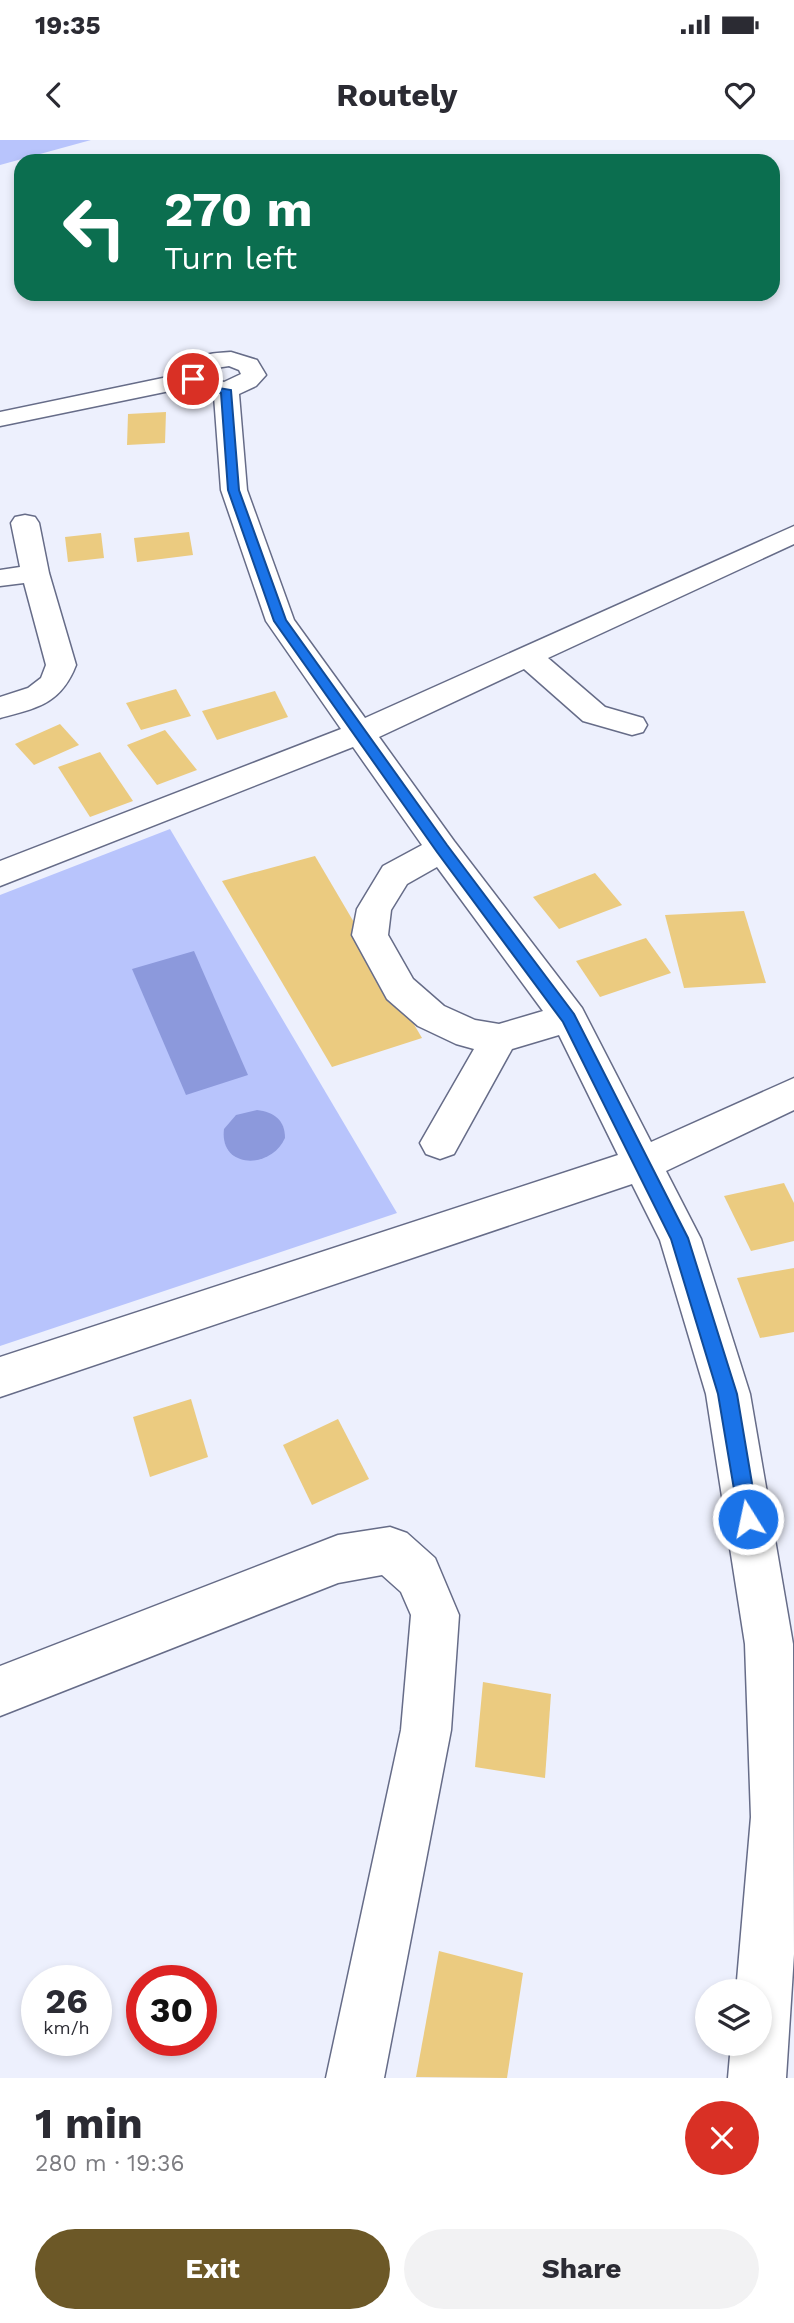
<!DOCTYPE html>
<meta charset="utf-8">
<style>
:root{--surface:#fff;--page:#f2f2f3;--text:#2b2b33;--muted:#7c7c81;--accent:#6c5827}
body{margin:0;font-family:"Work Sans",sans-serif;background:var(--page);color:var(--text);height:100vh;display:flex;flex-direction:column;font-size:26px;white-space:nowrap}
*{box-sizing:border-box;margin:0}
p{font-size:23px;color:var(--muted)}
.icon{flex:none;width:38px;height:38px;fill:none;stroke:currentColor;stroke-width:2;stroke-linecap:round;stroke-linejoin:round}
.map{position:relative;height:1938px;overflow:hidden}
.side{display:flex;flex-direction:column;background:var(--surface);flex:1}
.side>*{flex:none}
.guide{position:absolute;left:14px;top:14px;width:766px;height:147px;border-radius:21px;box-shadow:0 4px 10px #0003;background:#0b6e4f;color:#fff;overflow:hidden}
.buttons{position:absolute;left:695px;top:1839px;display:grid;gap:14px}
.buttons a{display:grid;place-items:center;width:77px;height:77px;border-radius:50%;background:var(--surface);box-shadow:0 4px 10px #0003;font-size:35px}
.speed{position:absolute;left:21px;top:1825px;display:flex;gap:14px;font-size:35px;font-weight:700;text-align:center}
.speed>*{display:grid;place-content:center;width:91px;height:91px;border-radius:50%;background:var(--surface);box-shadow:0 4px 10px #0003;line-height:1}
.speed small{font-size:18px;font-weight:400}
.speed .limit{border:10px solid #d22;background:#fff;color:#111}
.pin{position:absolute;display:grid;place-items:center;width:60px;height:60px;color:#fff;margin:-30px;border:4px solid #fff;border-radius:50%;box-shadow:0 2px 7px #0007}
.me{position:absolute;width:77px;margin:-38px;rotate:350deg;stroke-linejoin:round;filter:drop-shadow(0 0 5px #0008)}
.turn{display:flex;align-items:center;gap:24px;height:147px;padding:0 35px;font-size:32px}
.turn .icon{width:91px;height:91px;stroke-width:2.5}
.turn b{display:block;font-size:49px;line-height:60px}
.round{display:grid;place-items:center;flex:none;width:74px;height:74px;border-radius:37px;background:var(--page)}
.headline{display:flex;align-items:center;justify-content:space-between;height:119px;padding:0 35px}
h1{font-size:42px;font-weight:700;line-height:52px}
.cta{display:flex;gap:14px;margin-top:auto;padding:14px 35px}
.cta a{flex:1;height:80px;border-radius:42px;background:var(--accent);color:#fff;font-size:28px;font-weight:700;line-height:80px;text-align:center}
.cta a+a{background:var(--page);color:var(--text)}
.status{display:flex;justify-content:space-between;align-items:center;height:49px;padding:0 35px;background:var(--surface);direction:ltr}
.status svg{height:19px;fill:currentColor}
header{display:flex;justify-content:space-between;align-items:center;height:91px;padding:0 35px;background:var(--surface);font-size:32px;font-weight:700}
.map>svg:first-child{display:block}
</style>
<div class="status"><b>19:35</b><svg viewBox="0 0 49 12"><path d="M0 12V9h3v3zM5 12V6h3v6zM10 12V3h3v9zM15 12V0h3v12zM26 1h20v11H26zM47 4h2v5h-2z"/></svg></div>
<header><svg class="icon" aria-label="back" viewBox="0 0 24 24"><path d="M15 5l-7 7 7 7"/></svg>Routely<svg class="icon" aria-label="heart" viewBox="0 0 24 24"><path d="M12 20l-8-8c-3-5 5-10 8-4 3-6 11-1 8 4z"/></svg></header>
<div class="map">
<svg width="794" height="1938" viewBox="0 0 794 1938">
<rect width="100%" height="100%" fill="#edf0fd"/>
<g fill="#b8c4fc">
<path d="M0,0H91L0,25Z"/>
<path d="M170,689L397,1073L0,1206V755Z"/>
</g>
<g fill="#8c99dc">
<path d="M194,811L248,935L186,955L132,829Z"/>
<path d="M257,970C274,972 285,980 285,998C271,1030 219,1029 224,989L236,975Z"/>
</g>
<g fill="#ebcb80">
<path d="M166,272L165,303L127,305L128,274Z"/>
<path d="M189,392L193,415L137,422L134,398Z"/>
<path d="M101,393L104,418L68,422L65,397Z"/>
<path d="M176,549L191,576L141,590L126,563Z"/>
<path d="M275,551L288,577L217,600L202,571Z"/>
<path d="M60,584L79,605L34,625L15,604Z"/>
<path d="M165,590L197,630L157,645L127,605Z"/>
<path d="M100,612L133,661L90,677L58,627Z"/>
<path d="M315,716L422,898L332,927L222,741Z"/>
<path d="M595,733L622,765L559,789L533,757Z"/>
<path d="M744,771L766,843L684,848L665,775Z"/>
<path d="M646,798L671,833L600,857L576,821Z"/>
<path d="M784,1043L794,1063V1101L751,1111L724,1056Z"/>
<path d="M794,1128V1192L760,1198L737,1138Z"/>
<path d="M191,1259L208,1317L150,1337L133,1277Z"/>
<path d="M338,1279L369,1339L312,1365L283,1305Z"/>
<path d="M483,1542L551,1554L545,1638L475,1627Z"/>
<path d="M439,1811L523,1833L507,1938L416,1937Z"/>
</g>
<g fill="none" stroke-linecap="round" stroke-linejoin="round">
<defs>
<g id="minor">
<path d="M231,212L257,220L266,235L256,246L239,254L247,350L294,480L365,578L794,386V404L548,518L605,567L643,578L647,585L643,592L632,595L583,581L524,529L379,597L454,701L582,868L651,1002L794,938V970L666,1031L701,1099L750,1254L793,1504L794,1814L786,1938H728L731,1904H760V1852H736L751,1677L745,1504L706,1254L660,1100L632,1044L0,1257V1217L618,1015L559,895L512,909L454,1014L440,1019L426,1014L420,1003L474,909L456,904L418,886L387,859L352,795L357,769L383,726L422,705L353,607L0,746V721L341,589L266,481L221,350L214,256L189,247L0,286V272L182,234C187,214 214,213 231,212ZM229,226L239,230L241,234L224,242L206,237V233L216,228ZM437,727L543,871L499,884L475,880L444,866L413,839L388,795L391,770L407,744Z"/>
<path d="M25,375L35,377L39,383L49,433L76,525C61,564 37,568 0,578V557L28,548L41,538L46,525L24,443L0,446V430L20,427L11,383L15,377Z"/>
<path d="M390,1387L407,1393L435,1418L459,1475L451,1590L384,1938H326L401,1590L411,1475L401,1452L382,1435L338,1443L0,1576V1526L338,1395Z"/>
</g>
</defs>
<use href="#minor" stroke="#666c88" stroke-width="3"/>
<use href="#minor" fill="#fff" fill-rule="evenodd"/>
</g>
<path fill="#1a73e8" stroke="#114b97" stroke-width="2" d="M193,236L207,246L231,250L239,350L286,480L447,705L574,874L688,1098L737,1254L758,1379L755,1386L748,1389L742,1386L739,1379L718,1254L671,1099L563,882L437,712L274,481L228,350L221,253L201,250L188,239Z"/>
</svg>
<div class="buttons">
<a><svg class="icon" aria-label="layers" viewBox="0 0 24 24"><path d="M12 4l9 5-9 5-9-5zM3 14l9 5 9-5"/></svg></a>
</div>
<div class="speed"><div>26<small>km/h</small></div><div class="limit">30</div></div>
<div class="pin" style="left:193px;top:239px;background:#d93025"><svg class="icon" aria-label="arrive" viewBox="0 0 24 24"><path d="M6 21V4h12l-3 4 3 4H6"/></svg></div>
<svg class="me" style="left:748px;top:1379px" viewBox="-20 -20 40 40"><circle r="17" fill="#1a73e8" stroke="#fff" stroke-width="3"/><path d="M0-11L8 9 0 5-8 9z" fill="#fff"/></svg>
<div class="guide">
<div class="turn"><svg class="icon" aria-label="left" viewBox="0 0 24 24"><path d="M17 20v-9H6M10 6l-5 5 5 5"/></svg><div><b>270 m</b>Turn left</div></div>
</div>
</div>
<section class="side">
<div class="headline"><div><h1>1 min</h1><p>280 m · 19:36</p></div><a class="round" style="background:#d93025;color:#fff"><svg class="icon" aria-label="close" viewBox="0 0 24 24"><path d="M6 6l12 12M18 6L6 18"/></svg></a></div>
<div class="cta"><a>Exit</a><a>Share</a></div>
</section>
